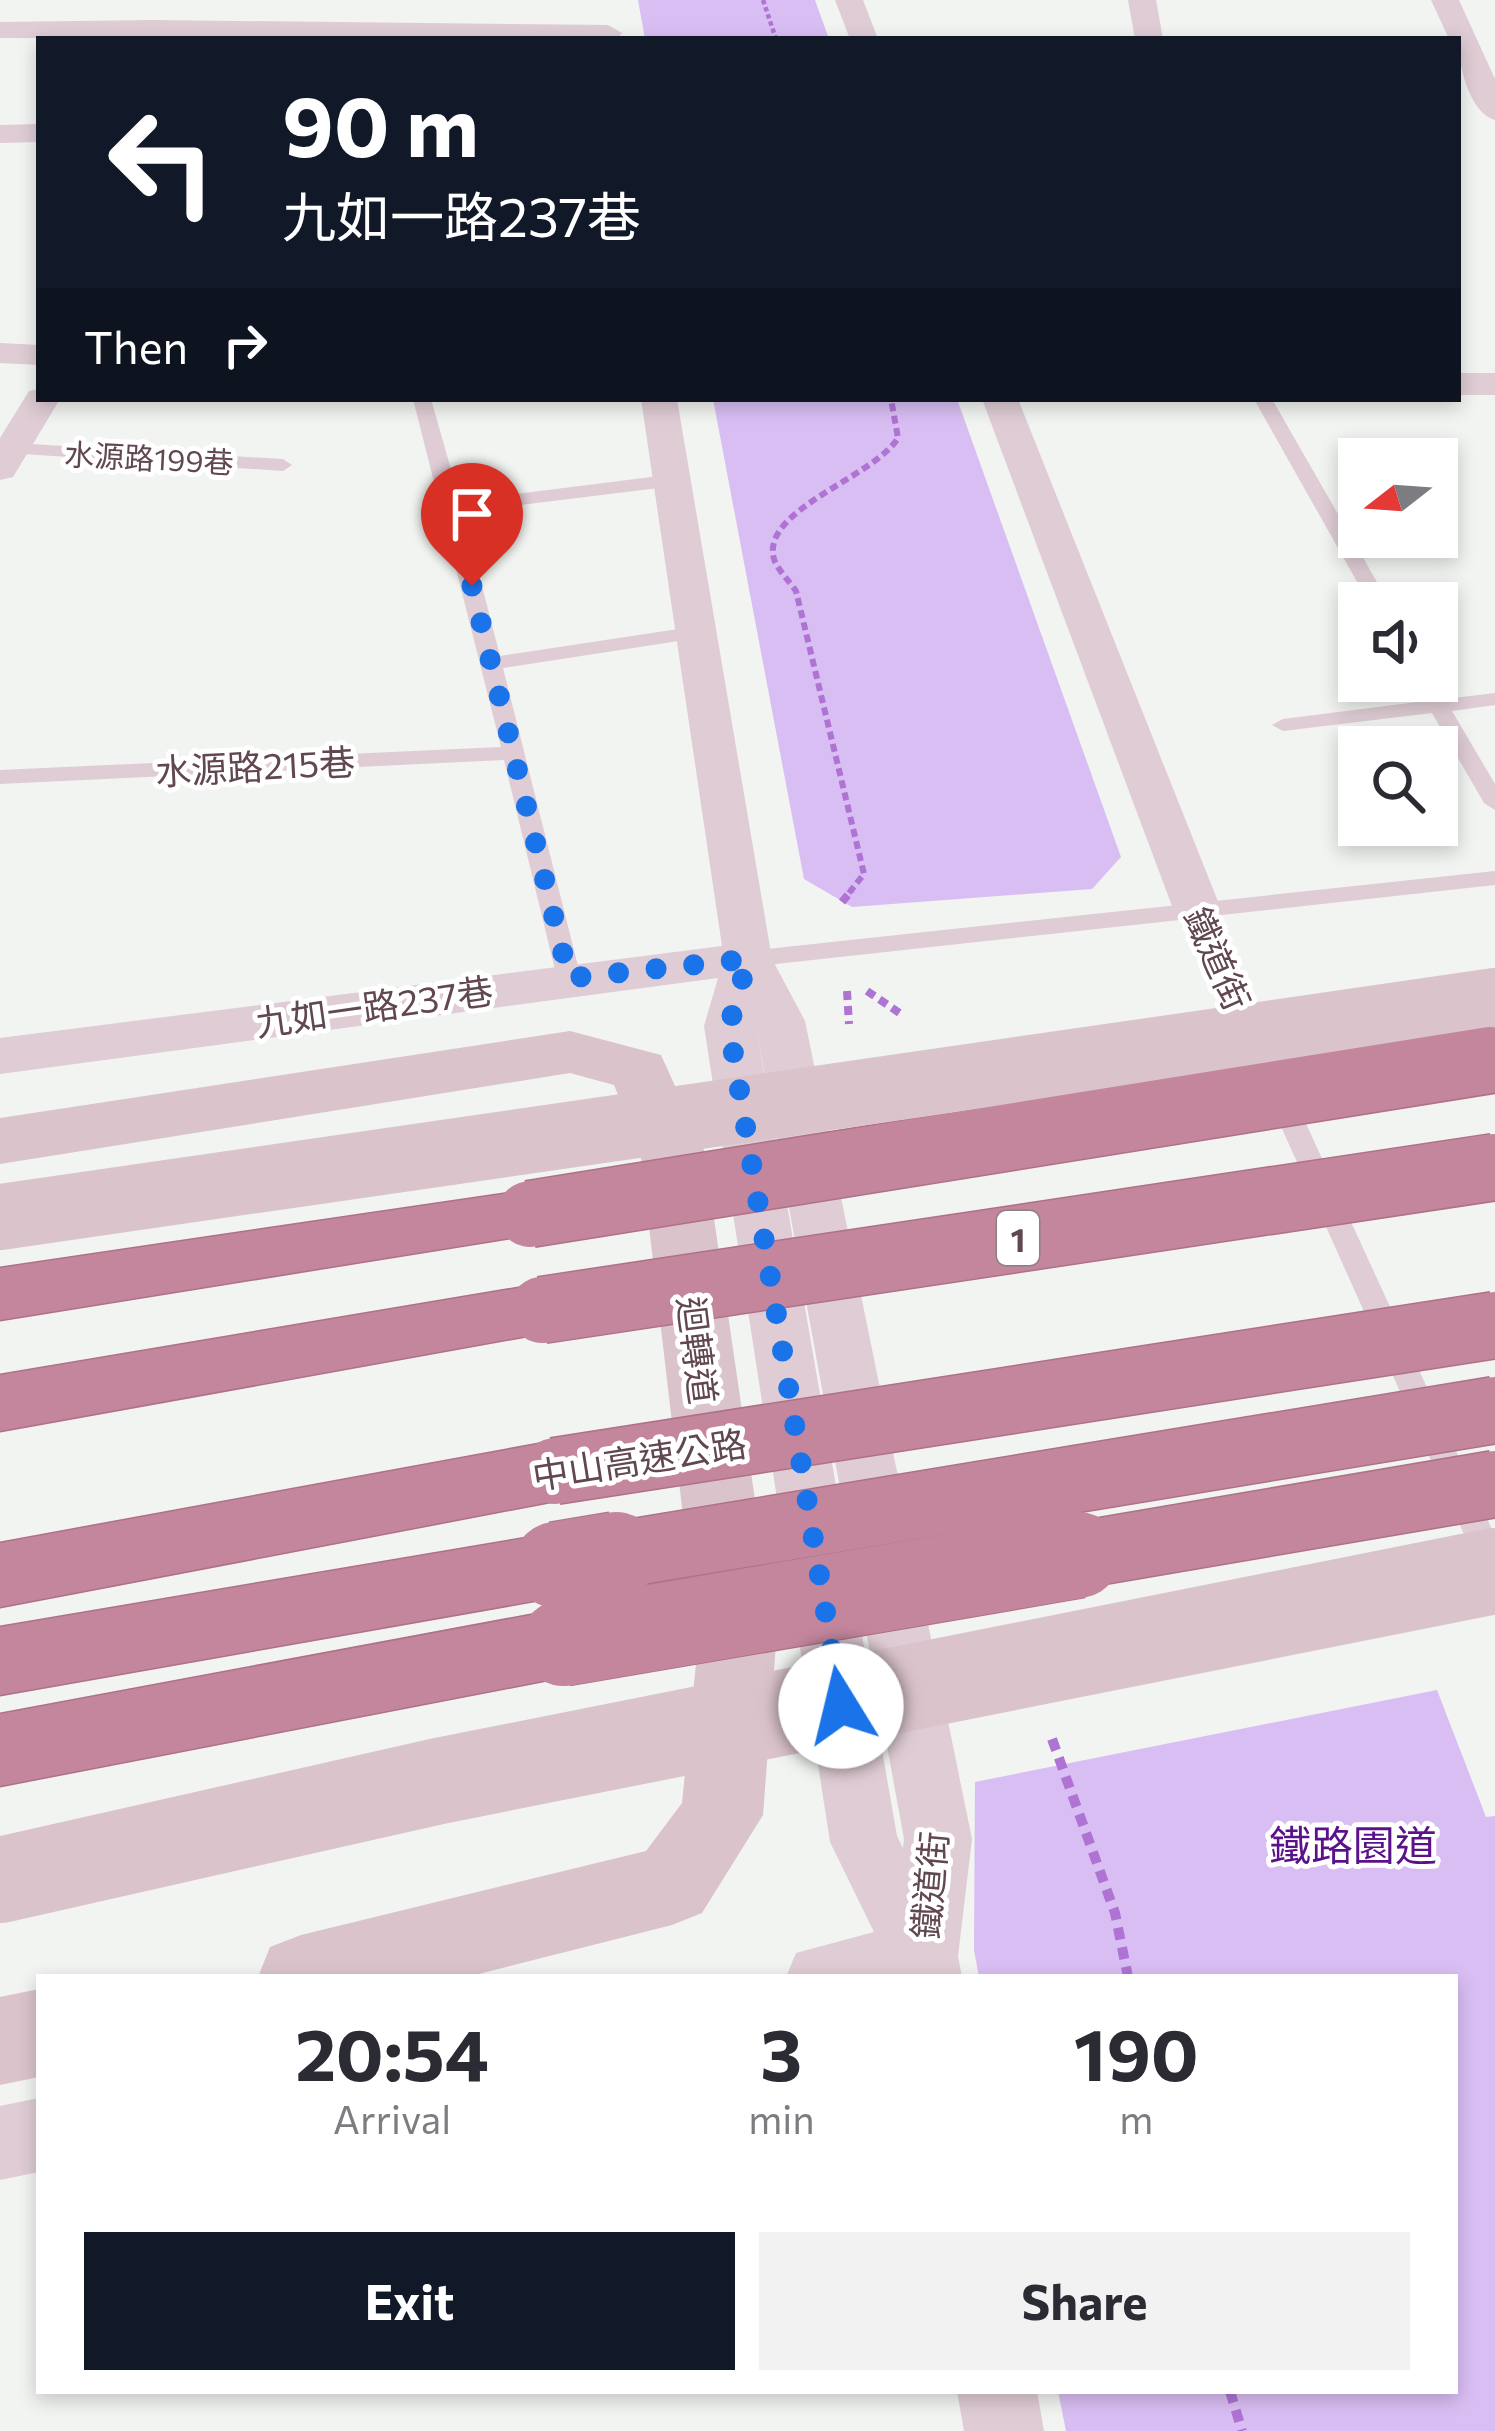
<!DOCTYPE html>
<meta charset="utf-8">
<style>
:root{--surface:#fff;--page:#f2f2f3;--text:#2b2b33;--muted:#7c7c81;--accent:#111827}
body{margin:0;font-family:Commissioner,"Noto Sans TC",sans-serif;background:var(--page);color:var(--text);height:100vh;display:flex;flex-direction:column;font-size:45px;white-space:nowrap}
*{box-sizing:border-box;margin:0}
p{font-size:39px;color:var(--muted)}
.icon{flex:none;width:66px;height:66px;fill:none;stroke:currentColor;stroke-width:2;stroke-linecap:round;stroke-linejoin:round}
.map{position:relative;flex:1;overflow:hidden}
.drawer{position:absolute;left:36px;top:1974px;width:1422px;height:420px;display:flex;flex-direction:column;background:var(--surface);border-radius:0px;box-shadow:0 6px 18px #0003}
.drawer>*{flex:none}
.top-card{position:absolute;left:36px;top:36px;width:1425px;height:366px;border-radius:0px;box-shadow:0 6px 18px #0003;background:#111827;color:#fff;overflow:hidden}
.needle{width:78px;rotate:253deg}
.fabs{position:absolute;left:1338px;top:438px;display:grid;gap:24px}
.fabs a{display:grid;place-items:center;width:120px;height:120px;border-radius:0px;background:var(--surface);box-shadow:0 6px 18px #0003;font-size:60px}
.pin{position:absolute;display:grid;place-items:center;width:102px;height:102px;color:#fff;margin:-123px -51px;border-radius:50% 50% 50% 0;rotate:-45deg;box-shadow:0 0 12px #0007}
.pin .icon{rotate:45deg}
.me{position:absolute;width:132px;margin:-66px;rotate:351deg;stroke-linejoin:round;filter:drop-shadow(0 0 9px #0008)}
.turn{display:flex;align-items:center;gap:42px;height:252px;padding:0 48px;font-size:54px}
.turn .icon{width:156px;height:156px;stroke-width:2.5}
.turn b{display:block;font-size:84px;line-height:102px}
.then{display:flex;align-items:center;height:114px;padding:0 48px;background:#0003;gap:24px;font-size:45px}
.eta{display:flex;justify-content:space-evenly;align-items:center;height:204px;text-align:center}
.eta b{font-size:72px;font-weight:700;line-height:84px}
.cta{display:flex;gap:24px;margin-top:auto;padding:24px 48px}
.cta a{flex:1;height:138px;border-radius:0px;background:var(--accent);color:#fff;font-size:48px;font-weight:700;line-height:138px;text-align:center}
.cta a+a{background:var(--page);color:var(--text)}
.map>svg:first-child{display:block}
</style>
<div class="map">
<svg width="1495" height="2431" viewBox="0 0 1495 2431">
<rect width="100%" height="100%" fill="#f1f4f1"/>
<g fill="#d9bef3">
<path d="M638,0H815L829,39H645Z"/>
<path d="M713,399H957L1121,857L1092,889L852,907L804,879Z"/>
<path d="M1437,1690L1486,1817L1495,1816V2431H1066L1058,2391H1455V1977H979L974,1950L975,1782Z"/>
</g>
<g fill="none" stroke-linecap="round" stroke-linejoin="round">
<defs>
<g id="highway">
<path d="M530,1190L553,1197L563,1214L553,1231L0,1320V1268Z"/>
<path d="M542,1284L566,1291L576,1310L566,1329L0,1431V1375Z"/>
<path d="M555,1441L581,1450L591,1471L581,1492L555,1501L0,1607V1543Z"/>
<path d="M556,1533L583,1542L594,1565L583,1588L556,1597L0,1695V1627Z"/>
<path d="M563,1609L590,1619L602,1643L590,1667L563,1677L0,1786V1714Z"/>
</g>
</defs>
<use href="#highway" stroke="#af7187" stroke-width="3"/>
<path stroke="#af73d4" stroke-width="4.5" stroke-dasharray="4.5 3" stroke-linecap="butt" d="M763,0L776,39"/>
<path stroke="#af73d4" stroke-width="6" stroke-dasharray="8 4.5" stroke-linecap="butt" d="M849,893L864,874L796,591C790,582 777,569 774,559C760,510 873,478 898,438L891,399"/>
<g stroke="#af73d4" stroke-width="8" stroke-dasharray="9 6" stroke-linecap="butt">
<path d="M842,902L852,890"/>
<path d="M847,991L849,1024"/>
<path d="M867,991L904,1016"/>
</g>
<g stroke="#af73d4" stroke-width="10" stroke-dasharray="12 8" stroke-linecap="butt">
<path d="M1052,1739L1115,1913L1128,1977"/>
<path d="M1230,2391L1242,2431"/>
</g>
<g fill="#dfccd5" fill-rule="evenodd">
<path d="M413,399H431L460,501L675,474L684,480L675,486L463,512L500,656L698,626L708,632L698,638L503,668L581,978L569,986L557,978L504,760L0,784V770L501,747Z"/>
<path d="M1254,399H1272L1389,603H1369Z"/>
<path d="M14,443L283,459L292,465L283,471L7,453L5,449Z"/>
<path d="M1413,681H1435L1445,699L1495,693V705L1452,711L1495,784V810L1484,803L1432,713L1283,731L1272,725L1283,719L1425,701Z"/>
<path d="M1495,871V885L1212,916L1267,1036L1254,1045L1241,1036L1189,919L748,967L736,959L748,951Z"/>
<path d="M1279,1084L1292,1093L1495,1536V1573L1480,1570L1476,1561L1266,1093Z"/>
</g>
<g fill="#dfccd5" fill-rule="evenodd">
<path d="M835,0H863L878,39H850Z"/>
<path d="M1128,0H1156L1163,39H1135Z"/>
<path d="M1431,0H1459L1495,79V120C1469,113 1458,63 1458,39H1449Z"/>
<path d="M152,20L608,25L622,33L617,39L0,38V22Z"/>
<path d="M39,124V142L0,143V125Z"/>
<path d="M0,343L39,345V365L0,363Z"/>
<rect x="1458" y="373" width="37" height="22"/>
<path d="M39,389V399H60L13,477L0,480V438L29,391Z"/>
<path d="M641,399H677L772,959L805,1021L972,1839L958,1956L962,1977H786L796,1953L874,1932L830,1842L704,1026L718,978L0,1074V1038L722,946ZM755,1021L904,1839L903,1848L897,1836Z"/>
<path d="M982,399H1018L1223,914L1216,925L1199,929L1182,925L1175,914Z"/>
<path d="M39,2098V2172L0,2180V2106Z"/>
<path d="M957,2391H1037L1044,2431H964Z"/>
</g>
<g fill="#dbc3cc" fill-rule="evenodd">
<path d="M570,1031L661,1055L704,1150L776,1644L763,1815L702,1913L672,1925L467,1977H258L270,1947L301,1935L646,1851L682,1803L698,1644L640,1150L614,1085L570,1073L0,1164V1118Z"/>
<path d="M39,1989V2077L0,2085V1997Z"/>
</g>
<use href="#highway" fill="#c3869d" fill-rule="evenodd"/>
<defs>
<g id="highway-bridge-far1">
<path d="M530,1214L1490,1060"/>
<path d="M542,1310L1495,1167"/>
<path d="M555,1471L1495,1325"/>
<path d="M598,1558L1495,1410"/>
<path d="M1061,1558L1495,1484"/>
</g>
<g id="highway-bridge">
<path d="M556,1565L616,1555"/>
<path d="M563,1643L1078,1555"/>
</g>
</defs>
<use href="#highway-bridge-far1" stroke="#af7187" stroke-width="69" stroke-linecap="butt"/>
<use href="#highway-bridge" stroke="#af7187" stroke-width="88" stroke-linecap="butt"/>
<path stroke="#dbc3cc" stroke-width="66" d="M0,1217L1495,1001"/>
<path stroke="#dbc3cc" stroke-width="86" d="M0,1880L439,1781L1495,1571"/>
<use href="#highway-bridge-far1" stroke="#c3869d" stroke-width="66"/>
<use href="#highway-bridge" stroke="#c3869d" stroke-width="86"/>
</g>
<g fill="none" stroke-linecap="round" stroke-linejoin="round">
<path stroke="#1a73e8" stroke-width="21" stroke-dasharray="0 37.8" d="M472,586L569,978L748,959L729,1026L841,1706"/>
</g>
<g text-anchor="middle" dominant-baseline="central" stroke-width="10" stroke-linejoin="round" paint-order="stroke">
<g font-size="30" fill="#604752" stroke="#fff">
<text transform="translate(149 457) rotate(3)">水源路199巷</text>
</g>
<rect fill="#fff" stroke="#907e86" stroke-width="3" x="997" y="1211" width="42" height="54" rx="9"/>
<g font-size="33" font-weight="bold" fill="#604752">
<text x="1018" y="1238">1</text>
</g>
<g font-size="36" fill="#604752" stroke="#fff">
<text transform="translate(255 765) rotate(-3)">水源路215巷</text>
<text transform="translate(1219 958) rotate(66)">鐵道街</text>
<text transform="translate(374 1005) rotate(-8)">九如一路237巷</text>
<text transform="translate(699 1350) rotate(83)">迴轉道</text>
<text transform="translate(639 1458) rotate(-9)">中山高速公路</text>
<text transform="translate(928 1885) rotate(-85)">鐵道街</text>
</g>
<g font-size="42" fill="#5b1189" stroke="#fff">
<text x="1353" y="1844">鐵路園道</text>
</g>
</g>
</svg>
<div class="fabs">
<a><svg class="needle" viewBox="-14 -14 28 28"><path d="M0-13l5 13h-10z" fill="#e53935"/><path d="M0 13l5-13h-10z" fill="#7c7c81"/></svg></a>
<a><svg class="icon" aria-label="sound" viewBox="0 0 24 24"><path d="M4 9h4l5-4v14l-5-4H4zM17 9q2 3 0 6"/></svg></a>
<a><svg class="icon" aria-label="search" viewBox="0 0 24 24"><circle cx="10" cy="10" r="6"/><path d="M15 15l6 6"/></svg></a>
</div>
<div class="pin" style="left:472px;top:586px;background:#d93025"><svg class="icon" aria-label="arrive" viewBox="0 0 24 24"><path d="M6 21V4h12l-3 4 3 4H6"/></svg></div>
<svg class="me" style="left:841px;top:1706px" viewBox="-20 -20 40 40"><circle r="19" fill="#fff"/><path d="M0-13L10 11 0 6-10 11z" fill="#1a73e8"/></svg>
<div class="top-card">
<div class="turn"><svg class="icon" aria-label="left" viewBox="0 0 24 24"><path d="M17 20v-9H6M10 6l-5 5 5 5"/></svg><div><b>90 m</b>九如一路237巷</div></div>
<div class="then">Then<svg class="icon" aria-label="right" viewBox="0 0 24 24"><path d="M7 20v-9h11M14 6l5 5-5 5"/></svg></div>
</div>
<section class="drawer">
<div class="eta">
<div><b>20:54</b><p>Arrival</p></div>
<div><b>3</b><p>min</p></div>
<div><b>190</b><p>m</p></div>
</div>
<div class="cta"><a>Exit</a><a>Share</a></div>
</section>
</div>
